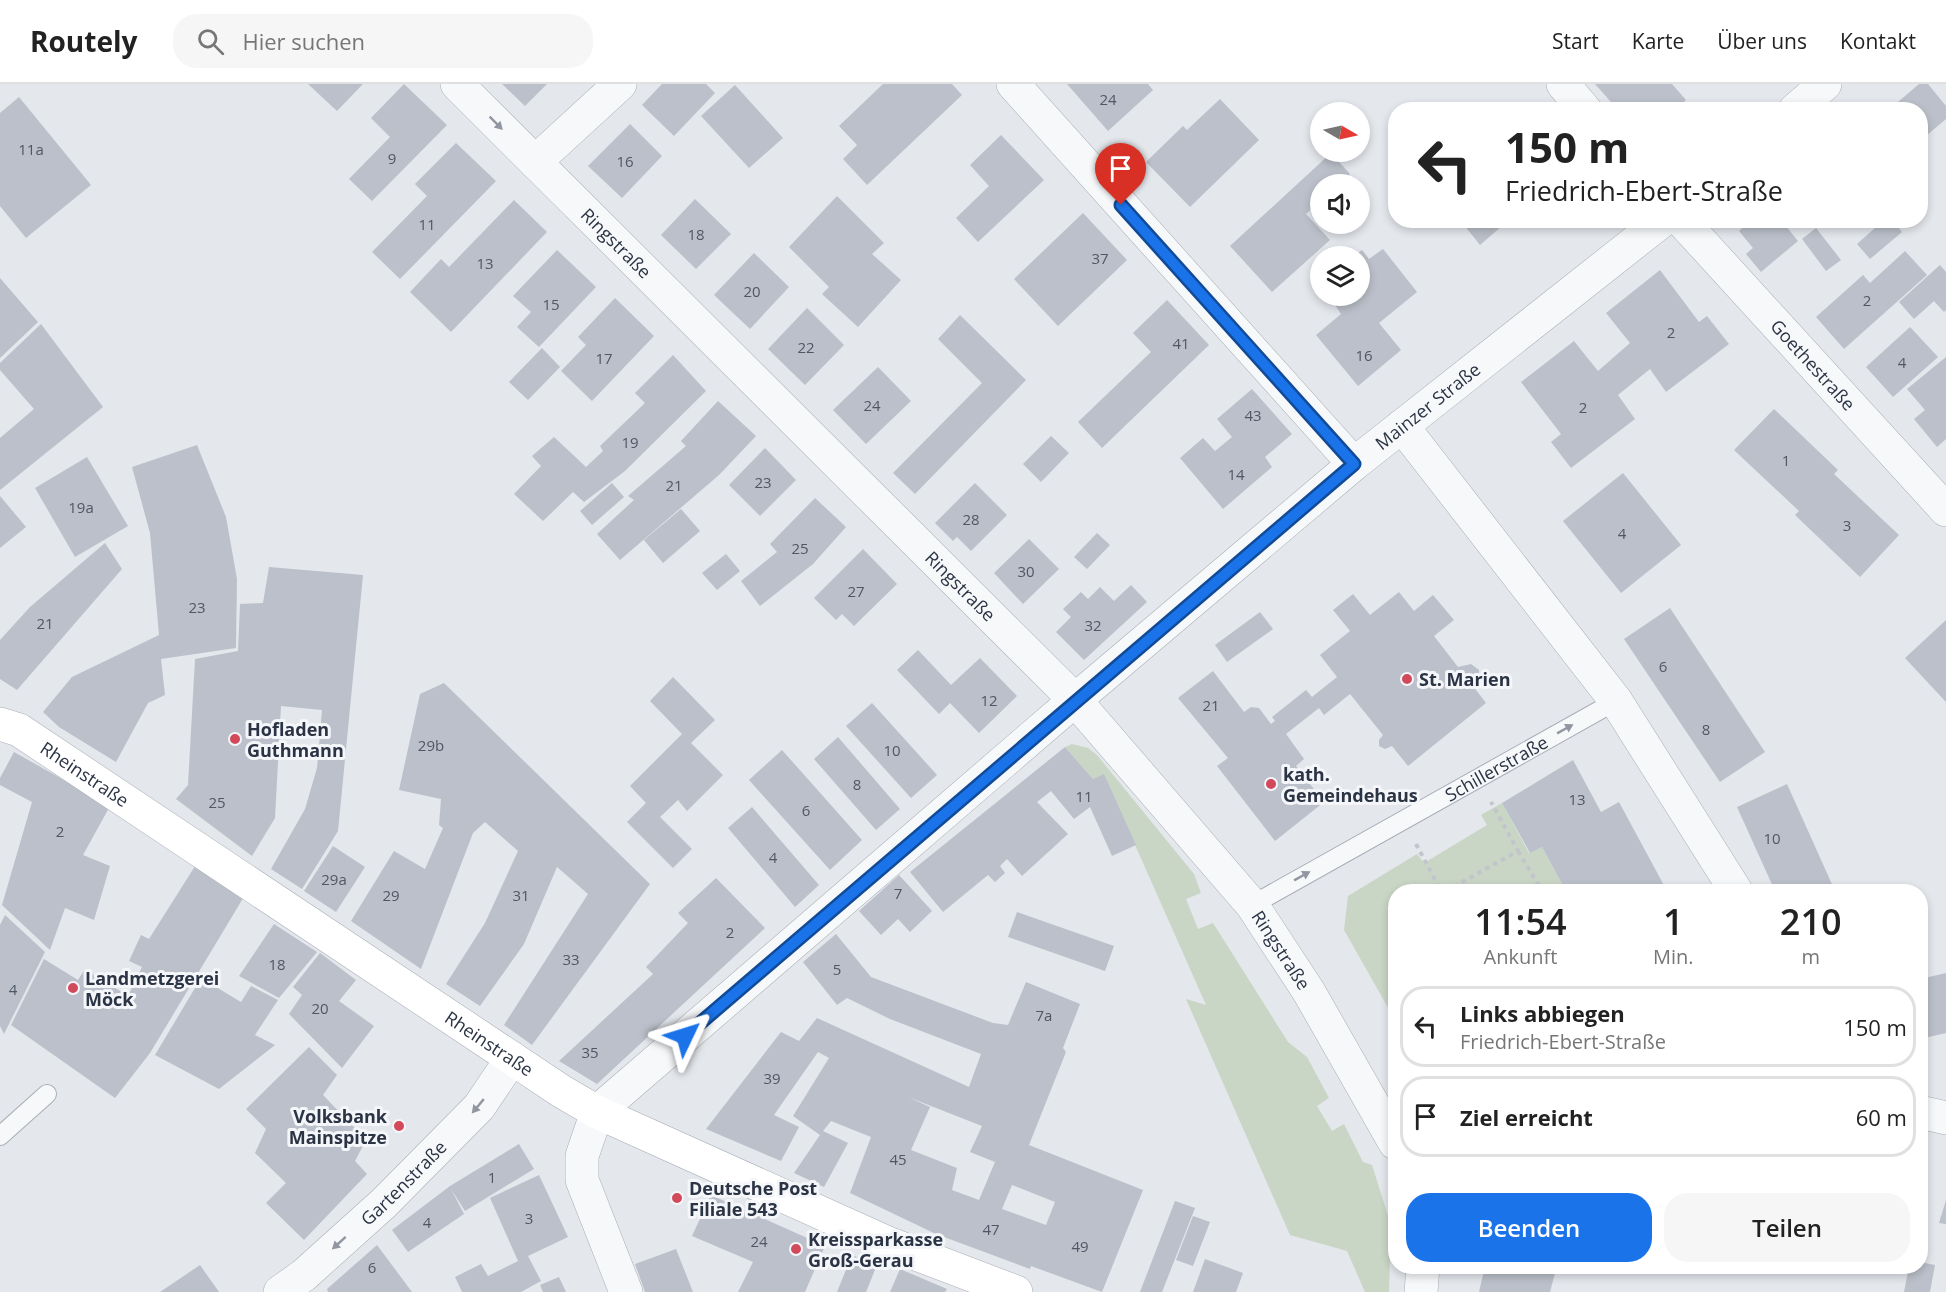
<!DOCTYPE html>
<html lang="de">
<meta charset="utf-8">
<style>
:root{--surface:#fff;--page:#f6f6f6;--text:#222;--muted:#767676;--line:#e0e0e0;--accent:#1a73e8}
body{margin:0;font-family:"Open Sans",sans-serif;background:var(--page);color:var(--text);height:100vh;display:flex;flex-direction:column;font-size:22px;white-space:nowrap}
*{box-sizing:border-box;margin:0}
p{font-size:20px;color:var(--muted)}
.icon{flex:none;width:33px;height:33px;fill:none;stroke:currentColor;stroke-width:2;stroke-linecap:round;stroke-linejoin:round}
.map{position:relative;flex:1;overflow:hidden}
.side{position:absolute;left:1388px;top:800px;width:540px;height:390px;display:flex;flex-direction:column;background:var(--surface);border-radius:24px;box-shadow:0 3px 9px #0003}
.side>*{flex:none}
.hud{position:absolute;left:1388px;top:18px;width:540px;height:126px;border-radius:24px;box-shadow:0 3px 9px #0003;background:#fff;color:var(--text);overflow:hidden}
.needle{width:39px;rotate:99deg}
.controls{position:absolute;left:1310px;top:18px;display:grid;gap:12px}
.controls a{display:grid;place-items:center;width:60px;height:60px;border-radius:50%;background:var(--surface);box-shadow:0 3px 9px #0003;font-size:30px}
.pin{position:absolute;display:grid;place-items:center;width:51px;height:51px;color:#fff;margin:-62px -26px;border-radius:50% 50% 50% 0;rotate:-45deg;box-shadow:0 0 6px #0007}
.pin .icon{rotate:45deg}
.me{position:absolute;width:66px;margin:-33px;rotate:49deg;stroke-linejoin:round;filter:drop-shadow(0 0 4px #0008)}
.turn{display:flex;align-items:center;gap:21px;height:126px;padding:0 18px;font-size:27px}
.turn .icon{width:78px;height:78px;stroke-width:2.5}
.turn b{display:block;font-size:42px;line-height:51px}
.eta{display:flex;justify-content:space-evenly;align-items:center;height:102px;text-align:center}
.eta b{font-size:36px;font-weight:600;line-height:42px}
.button{display:flex;gap:12px;margin-top:auto;padding:12px 18px}
.button a{flex:1;height:69px;border-radius:24px;background:var(--accent);color:#fff;font-size:24px;font-weight:600;line-height:69px;text-align:center}
.button a+a{background:var(--page);color:var(--text)}
ul{padding:0;list-style:none}
li{display:flex;align-items:center;gap:18px;height:81px;margin:0 12px 9px;padding:0 6px;border:3px solid var(--line);border-radius:24px}
li div{flex:1}
li b{display:block;font-size:22px}
li em{font-style:normal}
header{display:flex;align-items:center;gap:36px;box-sizing:border-box;height:84px;padding:0 30px;background:var(--surface);border-bottom:2px solid var(--line)}
header strong{font-size:28px}
nav{display:flex;gap:33px;margin-inline-start:auto;font-size:21px}
.search{width:420px;height:54px;background:var(--page);display:flex;align-items:center;gap:15px;box-sizing:border-box;padding:0 21px;border-radius:24px;color:var(--muted);font-size:22px}
.map>svg:first-child{display:block}
</style>
<header>
<strong>Routely</strong>
<div class="search"><svg class="icon" aria-label="search" viewBox="0 0 24 24"><circle cx="10" cy="10" r="6"/><path d="M15 15l6 6"/></svg>Hier suchen</div>
<nav><a>Start</a><a>Karte</a><a>Über uns</a><a>Kontakt</a></nav>
</header>
<div class="map">
<svg width="1946" height="1208" viewBox="0 0 1946 1208">
<rect width="100%" height="100%" fill="#e4e7ec"/>
<g fill="#c9d6c5">
<path d="M1072,660L1088,664L1097,671L1194,790L1201,809L1186,815L1198,845L1213,839L1288,958L1307,973L1329,1014L1317,1022L1332,1047L1344,1040L1363,1078L1372,1081L1391,1141L1389,1208H1365L1347,1167L1290,1151L1186,915L1206,921L1104,691L1093,695L1065,663Z"/>
<path d="M1502,719L1529,769L1542,763L1566,807H1395V936L1344,846L1348,812L1417,770L1424,779L1487,741L1481,731Z"/>
</g>
<g fill="#bbc0ca" fill-rule="evenodd">
<path d="M308,0H363L337,27Z"/>
<path d="M404,0L447,41L372,117L349,95L390,53L371,34Z"/>
<path d="M502,0H547L525,22Z"/>
<path d="M662,0H706L715,9L674,52L642,21Z"/>
<path d="M883,0H952L962,11L867,101L843,75L857,61L839,42Z"/>
<path d="M1067,0H1148L1153,6L1108,47Z"/>
<path d="M1595,0H1672L1686,16L1675,26H1618Z"/>
<path d="M1919,0H1928L1946,22V35L1920,57V26L1891,24Z"/>
<path d="M735,1L783,54L749,84L701,32Z"/>
<path d="M19,13L91,101L26,154L0,122V29Z"/>
<path d="M1220,15L1259,56L1190,123L1146,78L1183,42L1187,46Z"/>
<path d="M630,40L662,72L622,114L588,82Z"/>
<path d="M1001,51L1044,96L978,158L956,134L989,102L970,81Z"/>
<path d="M456,59L496,97L400,195L372,168L427,112L415,100Z"/>
<path d="M1331,69L1350,90L1338,100H1320V117L1306,130L1330,156L1272,208L1230,162Z"/>
<path d="M837,112L884,159L872,170L901,196L858,243L822,210L829,203L789,163Z"/>
<path d="M695,115L731,150L696,185L661,151Z"/>
<path d="M514,116L547,148L451,248L410,208L441,175L449,183Z"/>
<path d="M1083,129L1127,176L1058,242L1014,195Z"/>
<path d="M1460,136H1509L1480,161Z"/>
<path d="M1751,136H1781L1798,157L1761,188L1746,170L1753,164L1739,147Z"/>
<path d="M1884,136H1892L1902,148L1870,175L1857,160Z"/>
<path d="M1816,144L1841,176L1826,187L1802,155Z"/>
<path d="M1383,165L1417,208L1379,239L1401,266L1358,302L1316,251L1341,230L1335,221L1341,215L1339,212H1359V172H1354L1362,166L1369,175Z"/>
<path d="M557,166L596,203L539,263L517,243L531,228L513,212Z"/>
<path d="M1905,167L1927,191L1844,265L1816,233L1863,191L1870,199Z"/>
<path d="M754,169L789,203L750,245L714,211Z"/>
<path d="M1940,181L1946,188V226L1944,228L1934,217L1914,235L1899,218Z"/>
<path d="M1660,186L1699,238L1707,232L1729,260L1666,308L1650,285L1618,311L1635,335L1571,384L1551,358L1561,350L1521,298L1574,257L1598,287L1630,259L1606,229Z"/>
<path d="M0,194L38,238L0,274Z"/>
<path d="M615,214L654,252L592,317L561,287L586,261L578,253Z"/>
<path d="M1167,216L1209,261L1102,364L1078,338L1151,268L1133,249Z"/>
<path d="M807,224L844,261L805,301L768,265Z"/>
<path d="M960,231L1026,296L915,410L893,389L982,299L938,255Z"/>
<path d="M41,240L103,323L0,406V354L34,325L0,286V279Z"/>
<path d="M1910,243L1938,273L1893,313L1866,283Z"/>
<path d="M542,264L560,283L528,316L509,298Z"/>
<path d="M673,271L706,307L625,387L584,418L573,408L543,437L514,410L541,382L532,372L554,353L586,383L603,367L600,362L645,319L635,309Z"/>
<path d="M1946,273V355L1937,363L1914,335L1925,326L1907,305Z"/>
<path d="M878,283L911,317L866,360L833,326Z"/>
<path d="M1252,305L1292,350L1265,373L1272,383L1223,425L1180,374L1203,354L1215,367L1232,353L1217,335Z"/>
<path d="M718,317L756,352L719,391L620,476L597,450L634,416L628,412L686,362L681,357Z"/>
<path d="M1774,325L1838,386L1834,390L1899,451L1860,493L1795,431L1799,427L1734,366Z"/>
<path d="M1051,352L1069,369L1041,398L1023,380Z"/>
<path d="M197,361L226,433L237,495L236,564L161,575L165,611L148,619L116,678L59,643L43,628L72,593L159,551L150,449L132,383Z"/>
<path d="M765,364L796,396L760,432L729,401Z"/>
<path d="M87,373L128,442L75,473L35,404Z"/>
<path d="M1623,389L1681,461L1621,509L1563,437Z"/>
<path d="M612,399L624,413L592,441L580,427Z"/>
<path d="M975,399L1007,431L971,467L957,453L953,457L935,439Z"/>
<path d="M0,412L26,443L0,464Z"/>
<path d="M815,414L846,443L813,480L760,522L741,497L777,468L770,460Z"/>
<path d="M681,425L700,447L663,479L644,456Z"/>
<path d="M1097,449L1110,461L1087,485L1074,473Z"/>
<path d="M1029,455L1059,485L1023,520L994,489Z"/>
<path d="M105,459L122,485L17,606L0,595V556L30,523Z"/>
<path d="M863,465L897,500L854,542L842,530L836,536L814,514Z"/>
<path d="M726,470L740,487L717,506L702,489Z"/>
<path d="M269,483L363,491L338,747L302,805L271,785L305,725L317,684L322,626L281,622L275,734L252,772L176,715L188,701L195,575L238,567L240,520L263,519Z"/>
<path d="M1131,501L1147,518L1084,576L1056,548L1071,533L1063,525L1081,508L1088,515L1100,503L1114,517Z"/>
<path d="M1399,508L1414,527L1433,511L1454,536L1434,552L1458,583L1471,580L1479,586V597L1473,602L1486,619L1408,682L1392,662L1385,665L1379,662V656L1383,651L1350,610L1324,631L1319,624L1286,650L1304,675L1296,682L1324,718L1275,757L1217,682L1228,674L1178,614L1213,587L1244,628L1251,623L1259,624L1271,640L1275,637L1272,633L1306,606L1312,613L1337,593L1320,571L1350,547L1333,526L1353,510L1370,531Z"/>
<path d="M1670,524L1765,668L1720,698L1624,555Z"/>
<path d="M1260,528L1273,545L1227,578L1215,561Z"/>
<path d="M1946,536V618L1905,574Z"/>
<path d="M918,566L951,601L980,574L1017,612L979,649L950,619L939,630L897,586Z"/>
<path d="M673,593L715,636L691,659L723,691L687,727L678,716L660,733L692,765L673,784L627,738L646,719L630,702L682,650L650,617Z"/>
<path d="M444,599L650,800L532,961L504,941L588,810L557,783L524,860L480,922L446,900L485,839L518,767L485,738L473,749L421,885L351,837L394,767L425,785L443,744L439,741L441,715L399,706L420,610Z"/>
<path d="M872,619L937,691L911,714L846,642Z"/>
<path d="M838,653L900,725L876,746L814,675Z"/>
<path d="M1065,663L1093,695L1104,690L1136,761L1112,772L1090,723L1074,735L1051,707L1037,718L1068,750L1022,792L1007,775L1000,782L1005,789L995,798L988,791L943,828L910,788Z"/>
<path d="M782,666L862,756L830,786L749,696Z"/>
<path d="M14,668L110,722L83,771L110,782L94,836L65,824L50,866L2,821L32,718L0,701V694Z"/>
<path d="M1573,676L1601,728L1619,718L1667,807H1566L1542,763L1530,769L1502,719Z"/>
<path d="M1787,700L1835,807H1775L1737,723Z"/>
<path d="M752,723L819,801L795,823L728,744Z"/>
<path d="M333,762L365,783L336,828L304,807Z"/>
<path d="M197,779L245,811L150,969L115,1014L11,941L44,875L78,896L85,885L128,912L142,883L129,877L141,851L149,855Z"/>
<path d="M899,791L932,827L910,848L898,835L881,851L859,827Z"/>
<path d="M716,794L765,844L597,1000L559,977L653,890L646,883L688,839L678,829Z"/>
<path d="M1017,828L1114,862L1105,887L1008,853Z"/>
<path d="M5,831L45,868L4,950L0,942V841Z"/>
<path d="M274,840L317,868L279,914L239,892Z"/>
<path d="M836,850L871,893L993,939L1008,941L1026,898L1080,920L1063,964L1066,968L1029,1061L1143,1106L1102,1208L1031,1182L1030,1185L936,1150L850,1109L871,1053L831,1037L823,1047L848,1059L824,1103L794,1089L820,1051L793,1032L829,974L818,968L774,1031L799,1043L781,1077L706,1045L781,948L799,957L817,934L969,1003L981,970L890,935L847,914L837,921L803,878ZM908,1013L982,1042L970,1068L995,1078L979,1116L952,1106L957,1084L911,1066L930,1023ZM1012,1101L1055,1118L1046,1141L1002,1125Z"/>
<path d="M320,869L356,896L339,917L374,942L342,984L289,930L302,911L293,903Z"/>
<path d="M1946,889V949L1920,955V895Z"/>
<path d="M201,894L241,918L251,902L278,916L255,951L275,961L219,1005L155,971Z"/>
<path d="M309,963L337,991L323,1011L366,1056L355,1077L367,1090L304,1156L266,1119L286,1099L255,1069L266,1045L246,1025Z"/>
<path d="M519,1060L534,1085L465,1127L451,1105L464,1130L408,1168L392,1146L450,1102Z"/>
<path d="M539,1091L568,1153L528,1172L541,1197L521,1208H462L455,1193L481,1180L488,1192L518,1177L490,1114Z"/>
<path d="M711,1111L825,1162L805,1208H738L753,1178L692,1152Z"/>
<path d="M1946,1116V1140L1939,1139Z"/>
<path d="M1175,1117L1195,1124L1162,1208H1140Z"/>
<path d="M1193,1132L1210,1138L1193,1182L1176,1176Z"/>
<path d="M377,1161L412,1208H328L327,1205Z"/>
<path d="M676,1165L693,1208H645L635,1180Z"/>
<path d="M852,1171L877,1181L866,1208H837Z"/>
<path d="M1205,1175L1243,1189L1236,1208H1193Z"/>
<path d="M1920,1178L1935,1181L1930,1208H1904L1909,1182H1920Z"/>
<path d="M200,1181L219,1208H160Z"/>
<path d="M1485,1182H1524L1555,1189L1550,1208H1479Z"/>
<path d="M900,1185L947,1205L945,1208H890Z"/>
<path d="M559,1193L566,1208H543L540,1201Z"/>
</g>
<g fill="none" stroke-linecap="round" stroke-linejoin="round">
<defs>
<g id="service">
<path id="s1" d="M1252,821L1616,617"/>
<path d="M0,1052L47,1010"/>
</g>
<g id="minor">
<path id="s2" d="M457,0L1075,616L1252,821L1309,908L1395,1059"/>
<path d="M1013,0L1354,380"/>
<path d="M1563,0L1585,26"/>
<path d="M1795,26L1825,0"/>
<path d="M535,78L620,0"/>
<path id="s3" d="M1681,136L1946,426"/>
<path d="M1402,342L1616,617L1736,807"/>
<path d="M1920,1028L1946,1034"/>
<path id="s4" d="M280,1208L304,1191L384,1119L479,1023L512,974"/>
<path id="s5" d="M626,1208L582,1096V1072L597,1028L1075,616L1354,380L1663,136"/>
<path d="M1421,1208L1423,1182"/>
</g>
<g id="secondary">
<path id="s6" d="M0,640L19,646L561,1007L597,1028L890,1160L1016,1208"/>
</g>
</defs>
<use href="#service" stroke="#a9aeb7" stroke-width="20"/>
<use href="#minor" stroke="#a9aeb7" stroke-width="34"/>
<use href="#secondary" stroke="#a9aeb7" stroke-width="34"/>
<g stroke="#c2c5cb" stroke-width="4" stroke-dasharray="4.5 4.5" stroke-linecap="butt">
<path d="M1416,760L1441,807"/>
<path d="M1518,767L1542,807"/>
<path d="M1446,807L1518,767L1491,718"/>
</g>
<use href="#service" stroke="#f7f8fa" stroke-width="18"/>
<use href="#minor" stroke="#f7f8fa" stroke-width="33"/>
<use href="#secondary" stroke="#fff" stroke-width="33"/>
</g>
<defs><path id="oneway-solid" d="M-6-.8H1V-3.2L6.5 0L1 3.2V.8H-6Z" transform="scale(1.5)"/></defs>
<g fill="#9196a0">
<use href="#oneway-solid" transform="translate(496 39) rotate(45)"/>
<use href="#oneway-solid" transform="translate(1565 645) rotate(-29)"/>
<use href="#oneway-solid" transform="translate(1302 792) rotate(-29)"/>
<use href="#oneway-solid" transform="translate(478 1022) rotate(130)"/>
<use href="#oneway-solid" transform="translate(339 1159) rotate(138)"/>
</g>
<g fill="none" stroke-linecap="round" stroke-linejoin="round">
<defs>
<path id="route" d="M685,952L1354,380L1121,121"/>
</defs>
<use href="#route" stroke="#114b97" stroke-width="15"/>
<use href="#route" stroke="#1a73e8" stroke-width="10"/>
</g>
<g fill="#d1495b" stroke="#f4f6f9" stroke-width="2">
<circle cx="1407" cy="595" r="6"/>
<circle cx="235" cy="655" r="6"/>
<circle cx="1271" cy="700" r="6"/>
<circle cx="73" cy="904" r="6"/>
<circle cx="399" cy="1042" r="6"/>
<circle cx="677" cy="1114" r="6"/>
<circle cx="796" cy="1165" r="6"/>
</g>
<g text-anchor="middle" dominant-baseline="central" stroke-width="6" stroke-linejoin="round" paint-order="stroke">
<g font-size="15" fill="#4f5766">
<text x="1108" y="15">24</text>
<text x="31" y="65">11a</text>
<text x="392" y="74">9</text>
<text x="625" y="77">16</text>
<text x="427" y="140">11</text>
<text x="696" y="150">18</text>
<text x="1100" y="174">37</text>
<text x="485" y="179">13</text>
<text x="752" y="207">20</text>
<text x="1867" y="216">2</text>
<text x="551" y="220">15</text>
<text x="1671" y="248">2</text>
<text x="1181" y="259">41</text>
<text x="806" y="263">22</text>
<text x="1364" y="271">16</text>
<text x="604" y="274">17</text>
<text x="1902" y="278">4</text>
<text x="872" y="321">24</text>
<text x="1583" y="323">2</text>
<text x="1253" y="331">43</text>
<text x="630" y="358">19</text>
<text x="1786" y="376">1</text>
<text x="1236" y="390">14</text>
<text x="763" y="398">23</text>
<text x="674" y="401">21</text>
<text x="81" y="423">19a</text>
<text x="971" y="435">28</text>
<text x="1847" y="441">3</text>
<text x="1622" y="449">4</text>
<text x="800" y="464">25</text>
<text x="1026" y="487">30</text>
<text x="856" y="507">27</text>
<text x="197" y="523">23</text>
<text x="45" y="539">21</text>
<text x="1093" y="541">32</text>
<text x="1663" y="582">6</text>
<text x="989" y="616">12</text>
<text x="1211" y="621">21</text>
<text x="1706" y="645">8</text>
<text x="431" y="661">29b</text>
<text x="892" y="666">10</text>
<text x="857" y="700">8</text>
<text x="1084" y="712">11</text>
<text x="1577" y="715">13</text>
<text x="217" y="718">25</text>
<text x="806" y="726">6</text>
<text x="60" y="747">2</text>
<text x="1772" y="754">10</text>
<text x="773" y="773">4</text>
<text x="334" y="795">29a</text>
<text x="898" y="809">7</text>
<text x="391" y="811">29</text>
<text x="521" y="811">31</text>
<text x="730" y="848">2</text>
<text x="571" y="875">33</text>
<text x="277" y="880">18</text>
<text x="837" y="885">5</text>
<text x="13" y="905">4</text>
<text x="320" y="924">20</text>
<text x="1044" y="931">7a</text>
<text x="590" y="968">35</text>
<text x="772" y="994">39</text>
<text x="898" y="1075">45</text>
<text x="492" y="1093">1</text>
<text x="529" y="1134">3</text>
<text x="427" y="1138">4</text>
<text x="991" y="1145">47</text>
<text x="759" y="1157">24</text>
<text x="1080" y="1162">49</text>
<text x="372" y="1183">6</text>
</g>
<g font-size="18" fill="#2b3445" stroke="#f4f6f9">
<text stroke="none"><textPath href="#s2" startOffset="225">Ringstraße</textPath></text>
<text stroke="none"><textPath href="#s3" startOffset="196">Goethestraße</textPath></text>
<text stroke="none"><textPath href="#s5" startOffset="1281">Mainzer Straße</textPath></text>
<text stroke="none"><textPath href="#s2" startOffset="711">Ringstraße</textPath></text>
<text stroke="none"><textPath href="#s1" startOffset="280">Schillerstraße</textPath></text>
<text stroke="none"><textPath href="#s6" startOffset="99">Rheinstraße</textPath></text>
<text stroke="none"><textPath href="#s2" startOffset="1197">Ringstraße</textPath></text>
<text stroke="none"><textPath href="#s6" startOffset="585">Rheinstraße</textPath></text>
<text stroke="none"><textPath href="#s4" startOffset="165">Gartenstraße</textPath></text>
</g>
<g font-size="18" font-weight="bold" fill="#2b3445" stroke="#f4f6f9" text-anchor="start">
<text x="1419" y="595">St. Marien</text>
<text x="247" y="645">Hofladen<tspan x="247" dy="21">Guthmann</tspan></text>
<text x="1283" y="690">kath.<tspan x="1283" dy="21">Gemeindehaus</tspan></text>
<text x="85" y="894">Landmetzgerei<tspan x="85" dy="21">Möck</tspan></text>
<text x="387" y="1032" text-anchor="end">Volksbank<tspan x="387" dy="21">Mainspitze</tspan></text>
<text x="689" y="1104">Deutsche Post<tspan x="689" dy="21">Filiale 543</tspan></text>
<text x="808" y="1155">Kreissparkasse<tspan x="808" dy="21">Groß-Gerau</tspan></text>
</g>
</g>
</svg>
<div class="controls">
<a><svg class="needle" viewBox="-14 -14 28 28"><path d="M0-13l5 13h-10z" fill="#e53935"/><path d="M0 13l5-13h-10z" fill="#767676"/></svg></a>
<a><svg class="icon" aria-label="sound" viewBox="0 0 24 24"><path d="M4 9h4l5-4v14l-5-4H4zM17 9q2 3 0 6"/></svg></a>
<a><svg class="icon" aria-label="layers" viewBox="0 0 24 24"><path d="M12 4l9 5-9 5-9-5zM3 14l9 5 9-5"/></svg></a>
</div>
<div class="pin" style="left:1121px;top:121px;background:#d93025"><svg class="icon" aria-label="arrive" viewBox="0 0 24 24"><path d="M6 21V4h12l-3 4 3 4H6"/></svg></div>
<svg class="me" style="left:685px;top:952px" viewBox="-20 -20 40 40"><path d="M0-17L14 15 0 8-14 15z" fill="#1a73e8" stroke="#fff" stroke-width="4"/></svg>
<div class="hud">
<div class="turn"><svg class="icon" aria-label="left" viewBox="0 0 24 24"><path d="M17 20v-9H6M10 6l-5 5 5 5"/></svg><div><b>150 m</b>Friedrich-Ebert-Straße</div></div>
</div>
<section class="side">
<div class="eta">
<div><b>11:54</b><p>Ankunft</p></div>
<div><b>1</b><p>Min.</p></div>
<div><b>210</b><p>m</p></div>
</div>
<ul>
<li><svg class="icon" aria-label="left" viewBox="0 0 24 24"><path d="M17 20v-9H6M10 6l-5 5 5 5"/></svg><div><b>Links abbiegen</b><p>Friedrich-Ebert-Straße</p></div><em>150 m</em></li>
<li><svg class="icon" aria-label="arrive" viewBox="0 0 24 24"><path d="M6 21V4h12l-3 4 3 4H6"/></svg><div><b>Ziel erreicht</b></div><em>60 m</em></li>
</ul>
<div class="button"><a>Beenden</a><a>Teilen</a></div>
</section>
</div>
